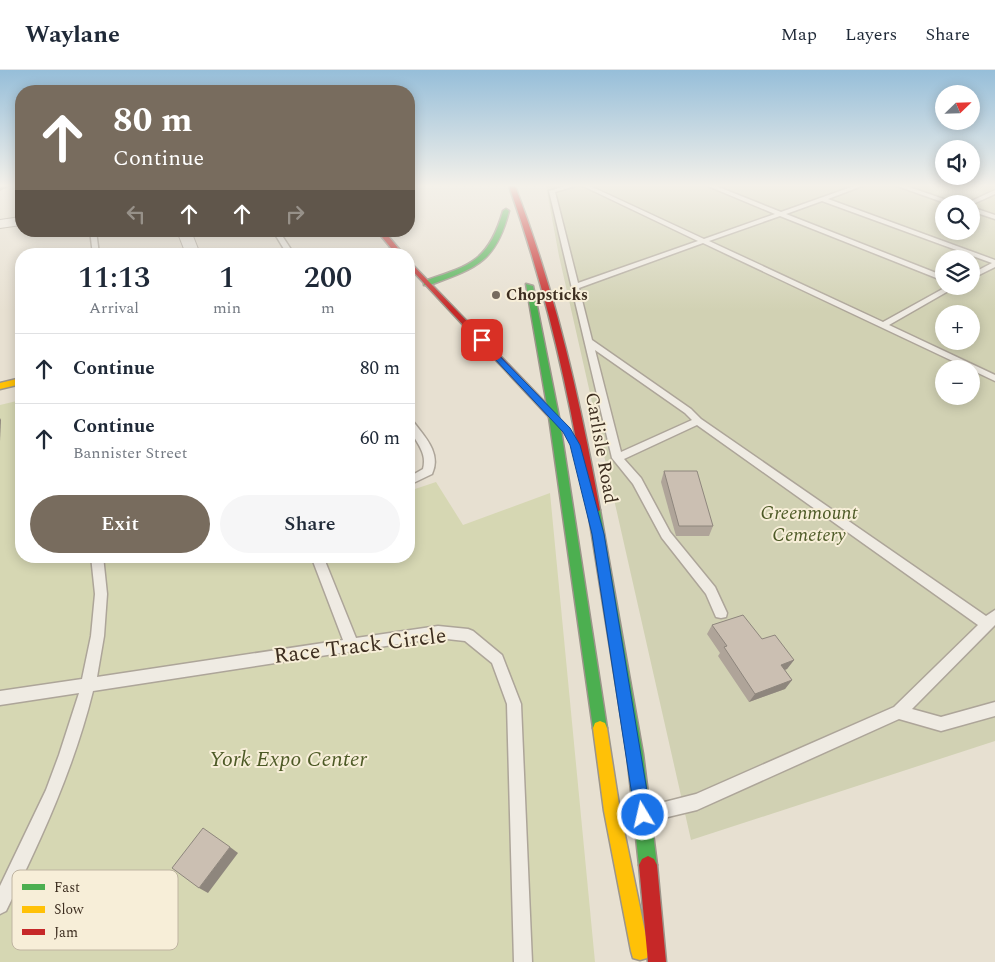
<!DOCTYPE html>
<meta charset="utf-8">
<style>
:root{--surface:#fff;--page:#f6f6f7;--text:#1f2937;--muted:#747a83;--line:#e0e1e3;--accent:#786c5e}
body{margin:0;font-family:Spectral,serif;background:var(--page);color:var(--text);height:100vh;display:flex;flex-direction:column;font-size:19px;white-space:nowrap}
*{box-sizing:border-box;margin:0}
p{font-size:16px;color:var(--muted)}
.icon{flex:none;width:28px;height:28px;fill:none;stroke:currentColor;stroke-width:2;stroke-linecap:round;stroke-linejoin:round}
.map{position:relative;flex:1;overflow:hidden}
.drawer{position:absolute;left:15px;top:178px;width:400px;height:315px;display:flex;flex-direction:column;background:var(--surface);border-radius:20px;box-shadow:0 2px 12px #0003}
.drawer>*{flex:none}
.guide{position:absolute;left:15px;top:15px;width:400px;height:152px;border-radius:20px;box-shadow:0 2px 12px #0003;background:#786c5e;color:#fff;overflow:hidden}
.needle{width:32px;rotate:67deg}
.controls{position:absolute;left:935px;top:15px;display:grid;gap:10px}
.controls a{display:grid;place-items:center;width:45px;height:45px;border-radius:50%;background:var(--surface);box-shadow:0 2px 12px #0003;font-size:25px}
.pin{position:absolute;display:grid;place-items:center;width:42px;height:42px;color:#fff;margin:-21px;border-radius:10px;box-shadow:0 2px 8px #0006}
.me{position:absolute;width:55px;margin:-28px;rotate:351deg;stroke-linejoin:round;filter:drop-shadow(0 0 4px #0008)}
.turn{display:flex;align-items:center;gap:18px;height:105px;padding:0 15px;font-size:22px}
.turn .icon{width:65px;height:65px;stroke-width:2.5}
.turn b{display:block;font-size:35px;line-height:42px}
.lanes{display:flex;align-items:center;height:48px;padding:0 15px;background:#0003;justify-content:center;gap:25px;direction:ltr}
.lanes .off{opacity:.35}
.eta{display:flex;justify-content:space-evenly;align-items:center;height:85px;text-align:center}
.eta b{font-size:30px;font-weight:600;line-height:35px}
.cta{display:flex;gap:10px;margin-top:auto;padding:10px 15px}
.cta a{flex:1;height:58px;border-radius:30px;background:var(--accent);color:#fff;font-size:20px;font-weight:600;line-height:58px;text-align:center}
.cta a+a{background:var(--page);color:var(--text)}
ul{padding:0;list-style:none}
li{display:flex;align-items:center;gap:15px;height:70px;padding:0 15px;border-top:1px solid var(--line)}
li div{flex:1}
li b{display:block;font-size:19px}
li em{font-style:normal}
header{display:flex;align-items:center;gap:30px;box-sizing:border-box;height:70px;padding:0 25px;background:var(--surface);border-bottom:1px solid var(--line)}
header strong{font-size:24px}
nav{display:flex;gap:28px;margin-inline-start:auto;font-size:18px}
.map>svg:first-child{display:block}
</style>
<header>
<strong>Waylane</strong>
<nav><a>Map</a><a>Layers</a><a>Share</a></nav>
</header>
<div class="map">
<svg width="995" height="892" viewBox="0 0 995 892">
<rect width="100%" height="100%" fill="#e7e0d1"/>
<path fill="#d6d7b3" d="M21,330V486H409V421L436,412L463,455L550,423L595,892H0V335Z"/>
<path fill="#d1d1b3" fill-rule="evenodd" d="M546,116H995V671L691,770L559,186ZM944,134H971V161H944ZM944,189H971V216H944ZM944,244H971V271H944ZM944,299H971V326H944Z"/>
<g fill="none" stroke-linecap="round" stroke-linejoin="round">
<defs>
<g id="lane">
<path d="M565,116H575L555,122L578,213L698,171L583,116H590L704,169L775,144L708,116H716L781,142L854,116H862L828,129L995,190V197L971,209V204L992,193L822,131L786,144L944,206V211L780,146L709,171L883,252L948,216H957L889,255L995,305V311L703,173L579,218L592,270L691,339L701,349L986,546L995,540V555L912,639L941,647L995,632V646L941,661L899,649L697,740L647,752L641,750L639,744L641,738L696,724L894,637L978,555L697,355L624,389L641,408L670,462L715,517L727,543L726,547L721,548L716,547L706,524L662,468L633,414L612,388L549,121ZM595,280L685,343L692,350L621,382Z"/>
<path d="M897,116H906L958,134H948Z"/>
<path d="M995,120V124L971,135L965,134Z"/>
<path d="M971,137L995,145V149L971,141Z"/>
<path d="M90,161H96L99,184H93Z"/>
<path d="M273,161H279L294,184H287Z"/>
<path d="M357,161H384V162L381,164Z"/>
<path d="M396,177L398,178V180L385,184H372Z"/>
<path d="M409,349L412,350C424,366 442,383 432,404L409,415V407L423,399C429,378 408,368 409,349Z"/>
<path d="M91,486H103L107,524L104,566L97,607L343,570L311,486H323L356,568L438,556L468,559L473,561L502,585L521,634L532,892H514L507,634L492,593L465,571L438,568L93,621C74,698 41,770 6,841L0,844V816L46,720L59,685L79,623L0,635V621L82,609L91,566L95,524Z"/>
</g>
<g id="street">
<path d="M21,147V155L0,158V150Z"/>
<path d="M177,161H191L200,184H186Z"/>
</g>
<g id="fast">
<path d="M506,139L509,141C496,192 476,198 430,215H424V211C470,196 489,191 503,141Z"/>
<path d="M526,214L533,216L559,347L607,658L605,663L600,665L595,663L593,658L549,347Z"/>
<path d="M594,436L600,440L643,684L657,795L654,801L648,804L642,801L639,795L627,684L588,440Z"/>
</g>
<g id="slow">
<path d="M21,308V314L0,319V313Z"/>
<path d="M600,651L605,653L607,658L620,741L649,881L647,888L640,890L633,888L631,881L604,741L593,658L595,653Z"/>
</g>
<g id="jam">
<path d="M509,116H515C555,221 580,329 600,440L594,444L588,440C571,329 547,222 509,116Z"/>
<path d="M377,161H384L403,184H396Z"/>
<path d="M409,191L557,345V349H551L409,197Z"/>
<path d="M648,786L654,789L657,795L666,892H648L639,795L642,789Z"/>
</g>
</defs>
<use href="#lane" stroke="#ada599" stroke-width="3"/>
<use href="#street" stroke="#ada599" stroke-width="2"/>
<use href="#fast" stroke="#9c958a" stroke-width="3"/>
<use href="#slow" stroke="#9c958a" stroke-width="3"/>
<use href="#jam" stroke="#9c958a" stroke-width="3"/>
<use href="#lane" fill="#efebe3" fill-rule="evenodd"/>
<use href="#street" fill="#efebe3" fill-rule="evenodd"/>
<use href="#fast" fill="#4caf50" fill-rule="evenodd"/>
<use href="#slow" fill="#ffc107" fill-rule="evenodd"/>
<use href="#jam" fill="#c62828" fill-rule="evenodd"/>
</g>
<g fill="#afa499">
<path d="M664,401L713,456L709,466H676L661,412Z"/>
<path d="M712,555L762,569L794,590L787,599L785,600L792,610L785,619L749,632L718,586L720,583L707,564Z"/>
</g>
<g fill="#8e867d">
<path d="M0,116H10L0,121Z"/>
<path d="M0,348L1,350L0,371Z"/>
<path d="M794,590L787,599L774,604L781,595Z"/>
<path d="M792,610L785,619L749,632L755,624Z"/>
<path d="M230,777L238,783L208,823L199,818Z"/>
</g>
<g fill="#cbbfb2" stroke="#8e867d">
<path d="M664,401H697L713,456H679Z"/>
<path d="M743,545L762,569L775,565L794,590L781,595L792,610L755,624L724,577L727,576L712,555Z"/>
<path d="M203,758L230,777L199,818L172,798Z"/>
</g>
<linearGradient id="sky" x2="0" y2="1"><stop stop-color="#96bed9"/><stop offset="0.48" stop-color="#f4f1ea"/><stop offset="1" stop-color="#f4f1ea" stop-opacity="0"/></linearGradient>
<rect width="995" height="241" fill="url(#sky)"/>
<path fill="#1a73e8" stroke="#114b97" d="M482,268L570,358L580,375L604,464L651,745L649,751L643,753L637,751L635,745L592,464L570,375L563,362L479,272V269Z"/>
<circle fill="#786c5e" stroke="#f7eed8" stroke-width="2" cx="496" cy="225" r="5"/>
<g text-anchor="middle" dominant-baseline="central" stroke-width="4" stroke-linejoin="round" paint-order="stroke">
<g font-size="16" font-weight="bold" fill="#3d2e20" stroke="#f7eed8" text-anchor="start">
<text x="506" y="225">Chopsticks</text>
</g>
<g font-size="19" fill="#3d2e20" stroke="#f7eed8">
<text transform="translate(601 378) rotate(80)">Carlisle Road</text>
</g>
<g font-size="19" font-style="italic" fill="#4d5a26" stroke="#f7eed8">
<text x="809" y="443">Greenmount<tspan x="809" dy="22">Cemetery</tspan></text>
</g>
<g font-size="22" fill="#3d2e20" stroke="#f7eed8">
<text transform="translate(360 576) rotate(-7)">Race Track Circle</text>
</g>
<g font-size="22" font-style="italic" fill="#4d5a26" stroke="#f7eed8">
<text x="288" y="689">York Expo Center</text>
</g>
</g>
<rect x="12" y="800" width="166" height="80" rx="8" fill="#f7eed8" stroke="#bfb4a1" stroke-width="1"/>
<rect x="22" y="814" width="23" height="6" fill="#4caf50"/>
<rect x="22" y="836" width="23" height="7" fill="#ffc107"/>
<rect x="22" y="859" width="23" height="6" fill="#c62828"/>
<g font-size="14" fill="#3d2e20">
<text x="54" y="822">Fast</text>
<text x="54" y="844">Slow</text>
<text x="54" y="867">Jam</text>
</g>
</svg>
<div class="controls">
<a><svg class="needle" viewBox="-14 -14 28 28"><path d="M0-13l5 13h-10z" fill="#e53935"/><path d="M0 13l5-13h-10z" fill="#747a83"/></svg></a>
<a><svg class="icon" aria-label="sound" viewBox="0 0 24 24"><path d="M4 9h4l5-4v14l-5-4H4zM17 9q2 3 0 6"/></svg></a>
<a><svg class="icon" aria-label="search" viewBox="0 0 24 24"><circle cx="10" cy="10" r="6"/><path d="M15 15l6 6"/></svg></a>
<a><svg class="icon" aria-label="layers" viewBox="0 0 24 24"><path d="M12 4l9 5-9 5-9-5zM3 14l9 5 9-5"/></svg></a>
<a>+</a>
<a>−</a>
</div>
<div class="pin" style="left:482px;top:270px;background:#d93025"><svg class="icon" aria-label="arrive" viewBox="0 0 24 24"><path d="M6 21V4h12l-3 4 3 4H6"/></svg></div>
<svg class="me" style="left:643px;top:745px" viewBox="-20 -20 40 40"><circle r="17" fill="#1a73e8" stroke="#fff" stroke-width="3"/><path d="M0-11L8 9 0 5-8 9z" fill="#fff"/></svg>
<div class="guide">
<div class="turn"><svg class="icon" aria-label="ahead" viewBox="0 0 24 24"><path d="M12 20V5M6 11l6-6 6 6"/></svg><div><b>80 m</b>Continue</div></div>
<div class="lanes"><svg class="icon off" aria-label="left" viewBox="0 0 24 24"><path d="M17 20v-9H6M10 6l-5 5 5 5"/></svg><svg class="icon" aria-label="ahead" viewBox="0 0 24 24"><path d="M12 20V5M6 11l6-6 6 6"/></svg><svg class="icon" aria-label="ahead" viewBox="0 0 24 24"><path d="M12 20V5M6 11l6-6 6 6"/></svg><svg class="icon off" aria-label="right" viewBox="0 0 24 24"><path d="M7 20v-9h11M14 6l5 5-5 5"/></svg></div>
</div>
<section class="drawer">
<div class="eta">
<div><b>11:13</b><p>Arrival</p></div>
<div><b>1</b><p>min</p></div>
<div><b>200</b><p>m</p></div>
</div>
<ul>
<li><svg class="icon" aria-label="ahead" viewBox="0 0 24 24"><path d="M12 20V5M6 11l6-6 6 6"/></svg><div><b>Continue</b></div><em>80 m</em></li>
<li><svg class="icon" aria-label="ahead" viewBox="0 0 24 24"><path d="M12 20V5M6 11l6-6 6 6"/></svg><div><b>Continue</b><p>Bannister Street</p></div><em>60 m</em></li>
</ul>
<div class="cta"><a>Exit</a><a>Share</a></div>
</section>
</div>
